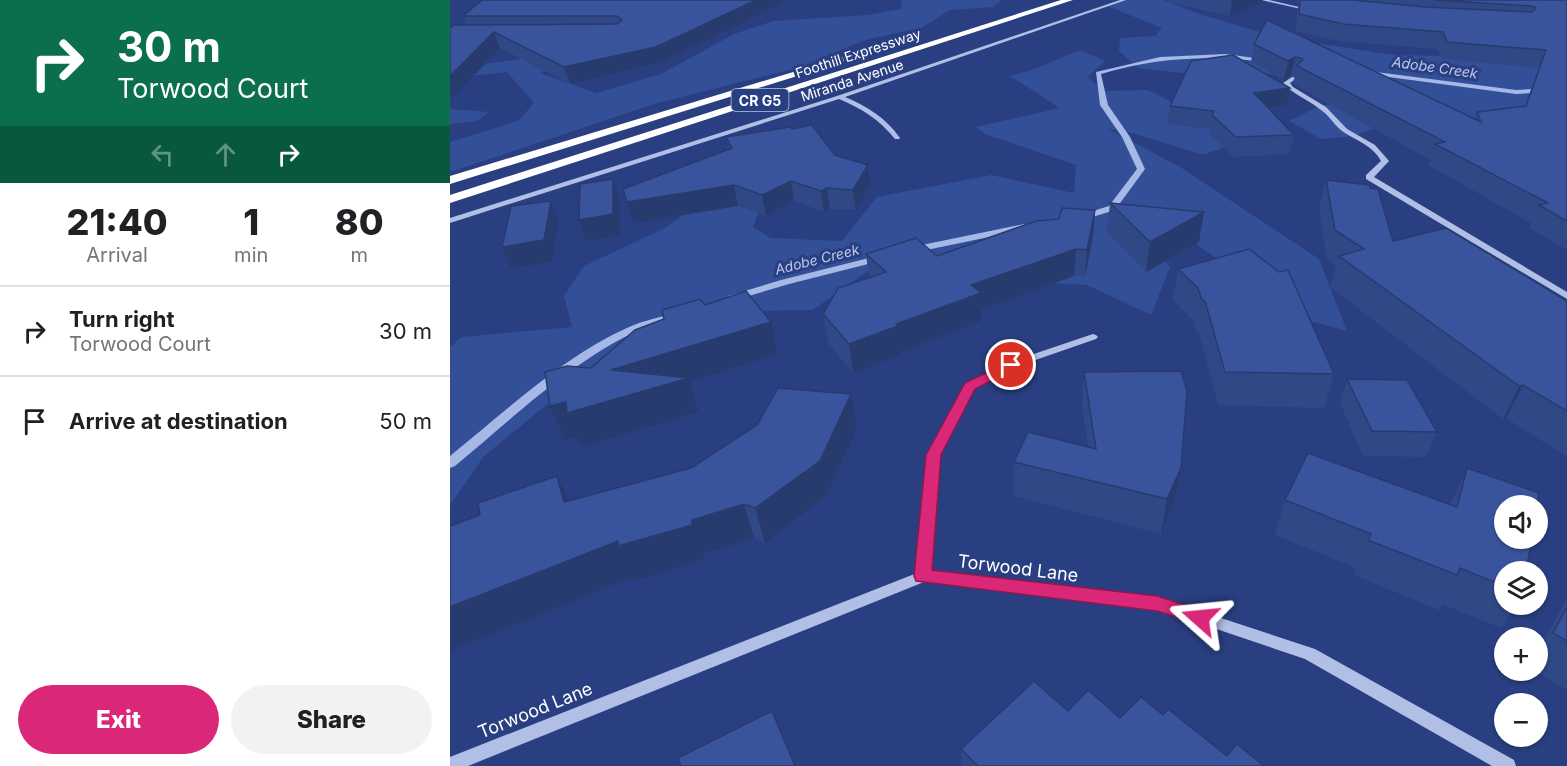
<!DOCTYPE html>
<meta charset="utf-8">
<style>
:root{--surface:#fff;--page:#f2f2f2;--text:#202124;--muted:#757577;--line:#e0e0e0;--accent:#db2777}
body{margin:0;font-family:Inter,sans-serif;background:var(--page);color:var(--text);height:100vh;display:flex;flex-direction:column;font-size:22px;white-space:nowrap}
*{box-sizing:border-box;margin:0}
p{font-size:20px;color:var(--muted)}
.icon{flex:none;width:33px;height:33px;fill:none;stroke:currentColor;stroke-width:2;stroke-linecap:round;stroke-linejoin:round}
.map{position:relative;flex:1;overflow:hidden}
.panel{display:flex;flex-direction:column;background:var(--surface);width:450px}
.panel>*{flex:none}
.banner{background:#0b6e4f;color:#fff;overflow:hidden}
.controls{position:absolute;left:1044px;top:495px;display:grid;gap:12px}
.controls a{display:grid;place-items:center;width:54px;height:54px;border-radius:50%;background:var(--surface);box-shadow:0 2px 4px #0004;font-size:30px}
.pin{position:absolute;display:grid;place-items:center;width:51px;height:51px;color:#fff;margin:-26px;border:3px solid #fff;border-radius:50%;box-shadow:0 2px 6px #0007}
.me{position:absolute;width:66px;margin:-33px;rotate:288deg;stroke-linejoin:round;filter:drop-shadow(0 0 4px #0008)}
.turn{display:flex;align-items:center;gap:21px;height:126px;padding:0 18px;font-size:27px}
.turn .icon{width:78px;height:78px;stroke-width:2.5}
.turn b{display:block;font-size:42px;line-height:51px}
.lanes{display:flex;align-items:center;height:57px;padding:0 18px;background:#0003;justify-content:center;gap:30px;direction:ltr}
.lanes .off{opacity:.35}
.eta{display:flex;justify-content:space-evenly;align-items:center;height:102px;text-align:center}
.eta b{font-size:36px;font-weight:800;line-height:42px}
.cta{display:flex;gap:12px;margin-top:auto;padding:12px 18px}
.cta a{flex:1;height:69px;border-radius:36px;background:var(--accent);color:#fff;font-size:24px;font-weight:800;line-height:69px;text-align:center}
.cta a+a{background:var(--page);color:var(--text)}
ul{padding:0;list-style:none}
li{display:flex;align-items:center;gap:18px;height:90px;padding:0 18px;border-top:2px solid var(--line)}
li div{flex:1}
li b{display:block;font-size:22px}
li em{font-style:normal}
main{display:flex;flex:1;min-height:0}
.map>svg:first-child{display:block}
</style>
<main>
<section class="panel">
<div class="banner">
<div class="turn"><svg class="icon" aria-label="right" viewBox="0 0 24 24"><path d="M7 20v-9h11M14 6l5 5-5 5"/></svg><div><b>30 m</b>Torwood Court</div></div>
<div class="lanes"><svg class="icon off" aria-label="left" viewBox="0 0 24 24"><path d="M17 20v-9H6M10 6l-5 5 5 5"/></svg><svg class="icon off" aria-label="ahead" viewBox="0 0 24 24"><path d="M12 20V5M6 11l6-6 6 6"/></svg><svg class="icon" aria-label="right" viewBox="0 0 24 24"><path d="M7 20v-9h11M14 6l5 5-5 5"/></svg></div>
</div>
<div class="eta">
<div><b>21:40</b><p>Arrival</p></div>
<div><b>1</b><p>min</p></div>
<div><b>80</b><p>m</p></div>
</div>
<ul>
<li><svg class="icon" aria-label="right" viewBox="0 0 24 24"><path d="M7 20v-9h11M14 6l5 5-5 5"/></svg><div><b>Turn right</b><p>Torwood Court</p></div><em>30 m</em></li>
<li><svg class="icon" aria-label="arrive" viewBox="0 0 24 24"><path d="M6 21V4h12l-3 4 3 4H6"/></svg><div><b>Arrive at destination</b></div><em>50 m</em></li>
</ul>
<div class="cta"><a>Exit</a><a>Share</a></div>
</section>
<div class="map">
<svg width="1117" height="766" viewBox="0 0 1117 766">
<rect width="100%" height="100%" fill="#293f81"/>
<g fill="#334f98">
<path d="M452,0H552L543,7L500,10L471,28L415,40L351,67L204,104L0,172V142L68,121L84,103L57,72L19,76L27,65L99,55L119,59L90,73L146,93L211,74L284,34L323,21L417,15L451,9Z"/>
<path d="M673,0H714L749,14L827,37L943,55L1001,56L1117,68L1047,137L948,119L904,136L871,139L839,121L871,105L932,102L909,81L809,73H733L688,68L669,51L670,38L705,36L712,28L655,5Z"/>
<path d="M630,50L655,61L638,77L653,91L698,90L732,107L784,144L753,155L683,133L658,129L730,167L869,259L897,331L852,319L746,244L692,236L720,267L701,315L637,285L493,277L460,241L363,310L311,311L121,385L34,456L0,505V347L12,337L122,327L114,296L134,266L215,228L275,186L321,180L303,227L321,238L392,241L427,197L541,175L624,193L626,165L535,134L526,127L610,108L560,76L582,70Z"/>
<path d="M0,109L39,112L27,121L0,124Z"/>
</g>
<g fill="none" stroke-linecap="round" stroke-linejoin="round">
<g fill="#a5b8e6" fill-rule="evenodd">
<path d="M775,54L820,60L817,62C761,55 706,57 651,74L658,105L680,137L695,169L665,210L633,220H627V216L659,206L687,169L672,137L650,105L646,72L710,57Z"/>
<path d="M918,71L1066,90L1117,87V91L1066,94L916,74L915,73Z"/>
<path d="M574,224L577,225V229L462,253L457,250L462,247Z"/>
<path d="M431,255L436,258L434,260L339,284L282,301L277,298L278,296L331,280Z"/>
<path d="M223,314L228,317L227,319C214,323 199,326 187,331C119,363 62,419 5,466L0,468V456C56,411 112,357 179,327C193,321 208,317 223,314Z"/>
</g>
<g fill="#b1bfe6" fill-rule="evenodd">
<path d="M670,0H676L395,97C417,106 436,118 450,138L449,139H445C430,120 411,108 389,99L0,223V218L387,96Z"/>
<path d="M811,0H819L862,10L860,11Z"/>
<path d="M842,77L847,78L840,83L843,87L876,107L897,129L925,145L939,161L924,177L1117,292V299L916,179V175L931,161C923,146 908,141 895,133C885,127 880,116 871,110C859,100 844,95 833,83Z"/>
<path d="M643,334L646,335L648,337L646,339L565,367L524,388L490,455L480,571L707,597L865,649L1064,760L1066,766H1042L855,659L707,609L474,582L18,766H0V757L467,573L478,455L516,384L557,363Z"/>
</g>
<g fill="#fff" fill-rule="evenodd">
<path d="M611,0H623L0,203V195Z"/>
<path d="M429,46L437,48L0,184V176Z"/>
</g>
</g>
<g fill="#314887">
<path d="M32,0H338L210,63L120,84L50,48L2,99H0V28L16,25L13,16Z"/>
<path d="M718,0H813L812,3L780,16L718,2Z"/>
<path d="M848,0H1117V250L1079,228L1081,223L978,165L980,160L845,85L843,83L845,76L841,75L834,80L801,62L804,44L817,20L1024,119L1027,112L1075,106L1089,68L992,59L988,49L889,41L846,31L847,11L849,3H847Z"/>
<path d="M836,105L818,108L844,135L839,154L783,157L759,133L760,129L717,124L720,106Z"/>
<path d="M342,129L385,155L418,165L420,185L406,210L380,209L374,212L344,201L316,216L288,206L184,223L279,149L276,137Z"/>
<path d="M876,180L943,241L1117,301V457L1056,418L1053,419L880,287L886,266L877,260L869,209Z"/>
<path d="M660,203L749,242L696,272L657,232Z"/>
<path d="M645,210L643,236L635,277L624,276L531,310V321L451,352V355L403,373L378,343L373,314L419,278L416,254L487,256L609,219Z"/>
<path d="M728,269L884,374L874,408L768,405L749,333L746,332L743,320L723,300Z"/>
<path d="M634,372L731,468L724,502L711,534L564,496V462L638,447L632,405Z"/>
<path d="M897,379L987,432L976,457L913,456L890,403Z"/>
<path d="M407,428L377,495L315,543L304,538L254,554L255,559L184,581L182,577L119,501Z"/>
<path d="M1017,468L1054,572V604H1066L1051,628L992,604L989,610L904,575L906,568L825,535L835,500L1000,505Z"/>
<path d="M1117,598V690L1084,670H1088V652Z"/>
<path d="M618,711L670,718L713,715L777,756L814,766H512L511,749Z"/>
</g>
<g fill="#283b6e">
<path d="M306,0H338L210,63L120,84L114,67Z"/>
<path d="M782,0H813L812,3L780,16Z"/>
<path d="M44,32L50,48L2,99L0,95V76Z"/>
<path d="M845,57L841,75L834,80L838,61Z"/>
<path d="M840,88L836,105L801,111L804,93Z"/>
<path d="M418,165L420,185L406,210L403,190Z"/>
<path d="M163,179L169,199L170,235L136,241L129,220Z"/>
<path d="M341,181L344,201L316,216L312,195Z"/>
<path d="M284,185L288,206L184,223L177,202Z"/>
<path d="M377,188L380,209L374,212L371,191Z"/>
<path d="M101,201L108,221L102,262L61,268L52,247Z"/>
<path d="M645,210L643,236L635,277L637,250Z"/>
<path d="M754,212L749,242L696,272L700,242Z"/>
<path d="M626,249L624,276L531,310V321L451,352V355L403,373L399,344L446,324L521,285Z"/>
<path d="M321,322L328,354L240,382L249,412L132,447L128,437L115,440L100,406L161,370Z"/>
<path d="M1073,385L1056,418L1053,419L1069,386Z"/>
<path d="M401,394L407,428L377,495L315,543L305,508Z"/>
<path d="M731,468L724,502L711,534L717,499Z"/>
<path d="M107,476L124,511L114,502Z"/>
<path d="M294,504L304,538L254,554L255,559L184,581L182,577L0,651V607L168,541Z"/>
</g>
<g fill="#39549d" stroke="#283b6e" stroke-width="1.5">
<path d="M32,0H306L206,47L114,67L44,32L0,76V28L4,25L167,24L172,20L167,16H13Z"/>
<path d="M850,0H902L975,7L1082,12L1086,8L1082,6L985,0H1117V221L1089,205L1098,203L985,144L995,142L849,67L847,65L853,60L851,58L845,57L838,61L804,44L817,20L1031,122L1027,112L1076,106L1096,50L997,42L993,32L893,24L849,14Z"/>
<path d="M783,55L840,88L804,93L844,135L786,137L762,115L764,111L720,106L741,61Z"/>
<path d="M362,125L385,155L418,165L403,190L377,188L371,191L341,181L312,195L284,185L177,202L173,189L282,148L276,137L340,127L342,129Z"/>
<path d="M163,179V214L129,220L130,184Z"/>
<path d="M876,180L919,185L920,188L928,189L943,241L996,228L1117,301V411L1073,385L1069,386L889,256L914,249L885,230Z"/>
<path d="M101,201L94,240L52,247L61,206Z"/>
<path d="M660,203L754,212L700,242Z"/>
<path d="M612,208L645,210L637,250L626,249L521,285L531,293L446,324L448,326L399,344L373,314L388,288L436,272L416,254L466,238L487,256L586,221L609,219Z"/>
<path d="M799,249L829,272L838,270L884,374L775,372L755,301L752,300L748,288L728,269Z"/>
<path d="M296,291L321,322L161,370L239,378L117,413L116,402L100,406L95,372L117,366L141,368L185,330L214,319L212,310L250,299L255,305Z"/>
<path d="M731,371L737,391L731,468L717,499L564,462L578,432L646,449L634,372Z"/>
<path d="M897,379L957,380L987,432L922,431Z"/>
<path d="M328,388L401,394L370,461L305,508L294,504L242,520V525L168,546V541L0,607V526L30,515L28,503L107,476L114,502L241,468L307,425Z"/>
<path d="M858,453L1007,507L1017,468L1089,493L1087,506H1054V538H1082L1076,572H1054V586L1010,568L1007,575L918,540L921,534L835,500Z"/>
<path d="M1117,607V641L1103,633Z"/>
<path d="M584,681L618,711L638,690L670,718L691,697L713,715L718,709L777,756L787,744L814,766H528L511,749Z"/>
<path d="M322,711L345,766H231L228,758Z"/>
</g>
<path fill="#db2777" stroke="#8e194d" stroke-width="1.5" d="M561,361L567,365L565,368L525,389L491,455L482,570L707,596L757,612L760,618L757,623L750,625L707,611L466,581L464,576L476,455L515,383Z"/>
<g text-anchor="middle" dominant-baseline="central" stroke-width="6" stroke-linejoin="round" paint-order="stroke">
<g font-size="14" fill="#fff" stroke="#293f81">
<text transform="translate(408 53) rotate(-18)">Foothill Expressway</text>
<text transform="translate(402 80) rotate(-18)">Miranda Avenue</text>
</g>
<g font-size="14" font-style="italic" fill="#bccaed" stroke="#293f81">
<text transform="translate(985 67) rotate(8)">Adobe Creek</text>
<text transform="translate(367 259) rotate(-14)">Adobe Creek</text>
</g>
<rect fill="#293f81" stroke="#bfc5d9" stroke-width="1.5" x="281.5" y="89" width="57" height="22" rx="4.5"/>
<g font-size="14" font-weight="bold" fill="#fff">
<text x="310" y="100">CR G5</text>
</g>
<g font-size="18" fill="#fff" stroke="#293f81">
<text transform="translate(568 568) rotate(7)">Torwood Lane</text>
<text transform="translate(85 710) rotate(-22)">Torwood Lane</text>
</g>
</g>
</svg>
<div class="controls">
<a><svg class="icon" aria-label="sound" viewBox="0 0 24 24"><path d="M4 9h4l5-4v14l-5-4H4zM17 9q2 3 0 6"/></svg></a>
<a><svg class="icon" aria-label="layers" viewBox="0 0 24 24"><path d="M12 4l9 5-9 5-9-5zM3 14l9 5 9-5"/></svg></a>
<a>+</a>
<a>−</a>
</div>
<div class="pin" style="left:561px;top:365px;background:#d93025"><svg class="icon" aria-label="arrive" viewBox="0 0 24 24"><path d="M6 21V4h12l-3 4 3 4H6"/></svg></div>
<svg class="me" style="left:750px;top:618px" viewBox="-20 -20 40 40"><path d="M0-17L14 15 0 8-14 15z" fill="#db2777" stroke="#fff" stroke-width="4"/></svg>
</div>
</main>
